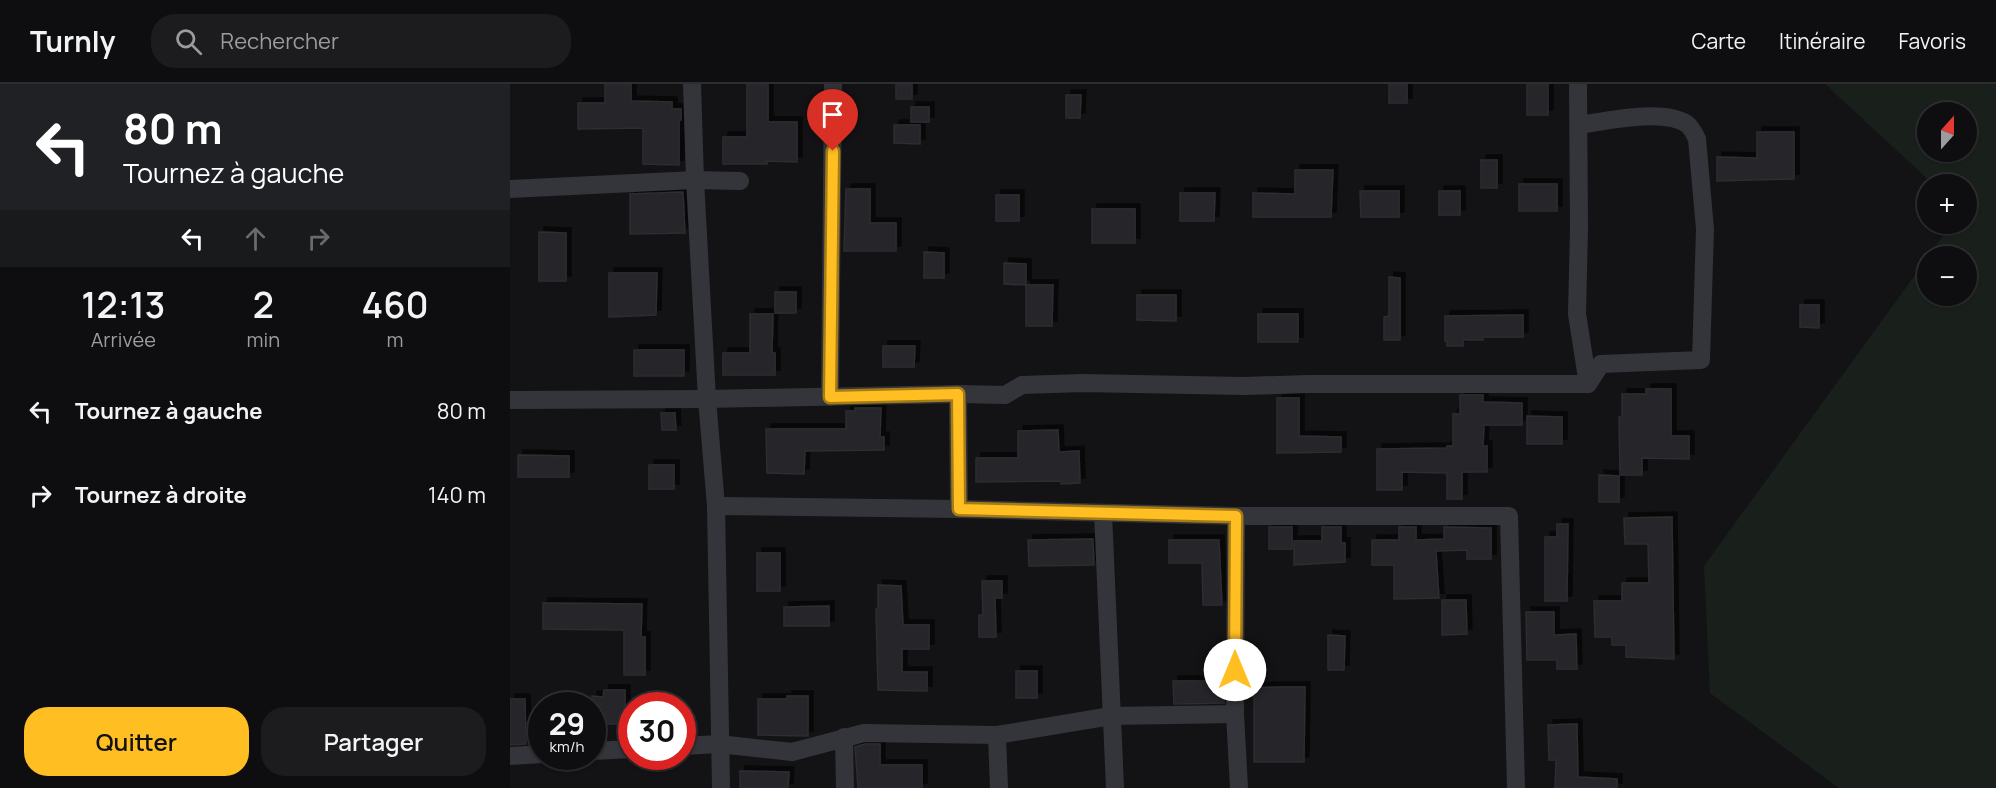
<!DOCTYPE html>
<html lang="fr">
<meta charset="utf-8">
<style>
:root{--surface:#0e0e10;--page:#1c1c1e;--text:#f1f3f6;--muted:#9b9c9f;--line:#2e2e30;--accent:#ffbe22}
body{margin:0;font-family:Manrope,sans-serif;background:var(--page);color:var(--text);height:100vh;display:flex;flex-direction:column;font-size:22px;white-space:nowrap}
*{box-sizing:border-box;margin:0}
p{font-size:20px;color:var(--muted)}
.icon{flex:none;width:33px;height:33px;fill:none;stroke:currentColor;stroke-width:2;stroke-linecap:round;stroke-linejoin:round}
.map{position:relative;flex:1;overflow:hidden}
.panel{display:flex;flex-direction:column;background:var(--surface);width:510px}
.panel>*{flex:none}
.top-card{background:#202124;color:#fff;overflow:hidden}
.needle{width:39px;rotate:21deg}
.fabs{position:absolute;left:1407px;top:18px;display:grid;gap:12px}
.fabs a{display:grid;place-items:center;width:60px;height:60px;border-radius:50%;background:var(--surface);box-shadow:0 2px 4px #0004,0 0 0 2px var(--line);font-size:30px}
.speed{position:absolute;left:18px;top:608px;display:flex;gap:12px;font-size:30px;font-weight:700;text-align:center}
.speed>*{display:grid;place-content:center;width:78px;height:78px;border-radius:50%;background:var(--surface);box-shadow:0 2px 4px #0004,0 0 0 2px var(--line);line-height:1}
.speed small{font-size:15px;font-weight:400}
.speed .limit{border:9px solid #d22;background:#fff;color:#111}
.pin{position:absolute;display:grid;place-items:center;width:51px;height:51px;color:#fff;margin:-62px -26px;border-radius:50% 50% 50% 0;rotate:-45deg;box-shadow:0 0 6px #0007}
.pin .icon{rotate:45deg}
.me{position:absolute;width:66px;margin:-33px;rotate:0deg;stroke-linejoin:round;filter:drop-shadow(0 0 4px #0008)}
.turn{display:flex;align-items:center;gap:21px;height:126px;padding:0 24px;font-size:27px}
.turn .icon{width:78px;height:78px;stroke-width:2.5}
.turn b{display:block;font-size:42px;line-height:51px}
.lanes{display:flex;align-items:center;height:57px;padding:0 24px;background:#0003;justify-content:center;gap:30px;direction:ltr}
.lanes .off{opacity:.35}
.eta{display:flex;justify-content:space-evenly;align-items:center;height:102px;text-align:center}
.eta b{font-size:36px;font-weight:600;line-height:42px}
.primary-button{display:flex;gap:12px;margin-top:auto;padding:12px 24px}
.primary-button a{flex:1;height:69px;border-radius:24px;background:var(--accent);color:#111;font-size:24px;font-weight:600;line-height:69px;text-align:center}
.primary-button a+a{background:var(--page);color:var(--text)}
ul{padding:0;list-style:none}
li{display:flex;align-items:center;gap:18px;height:84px;padding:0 24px}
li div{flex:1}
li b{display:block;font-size:22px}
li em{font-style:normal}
header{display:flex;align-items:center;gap:36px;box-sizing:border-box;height:84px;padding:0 30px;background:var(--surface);border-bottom:2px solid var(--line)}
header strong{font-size:28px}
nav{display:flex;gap:33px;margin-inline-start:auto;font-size:21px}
.search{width:420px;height:54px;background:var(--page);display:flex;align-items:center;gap:15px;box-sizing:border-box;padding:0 21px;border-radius:24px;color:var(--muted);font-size:22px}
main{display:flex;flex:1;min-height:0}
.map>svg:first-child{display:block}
</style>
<header>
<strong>Turnly</strong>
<div class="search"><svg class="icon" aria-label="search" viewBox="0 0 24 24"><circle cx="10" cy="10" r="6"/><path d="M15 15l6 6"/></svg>Rechercher</div>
<nav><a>Carte</a><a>Itinéraire</a><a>Favoris</a></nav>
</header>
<main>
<section class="panel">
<div class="top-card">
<div class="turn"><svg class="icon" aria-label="left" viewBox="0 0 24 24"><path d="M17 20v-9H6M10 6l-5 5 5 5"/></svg><div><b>80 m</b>Tournez à gauche</div></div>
<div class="lanes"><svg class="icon" aria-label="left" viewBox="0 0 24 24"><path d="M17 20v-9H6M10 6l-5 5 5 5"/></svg><svg class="icon off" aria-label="ahead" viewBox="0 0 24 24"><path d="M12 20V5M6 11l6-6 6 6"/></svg><svg class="icon off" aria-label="right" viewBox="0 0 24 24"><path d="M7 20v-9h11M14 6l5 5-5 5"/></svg></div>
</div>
<div class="eta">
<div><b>12:13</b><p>Arrivée</p></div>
<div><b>2</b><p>min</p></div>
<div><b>460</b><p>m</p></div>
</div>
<ul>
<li><svg class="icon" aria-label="left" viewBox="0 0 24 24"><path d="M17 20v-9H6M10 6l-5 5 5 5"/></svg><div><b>Tournez à gauche</b></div><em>80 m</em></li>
<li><svg class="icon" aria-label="right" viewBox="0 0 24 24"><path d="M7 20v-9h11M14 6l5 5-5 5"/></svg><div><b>Tournez à droite</b></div><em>140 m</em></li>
</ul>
<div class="primary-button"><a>Quitter</a><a>Partager</a></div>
</section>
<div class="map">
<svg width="1486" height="704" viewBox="0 0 1486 704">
<defs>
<filter id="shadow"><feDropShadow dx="5" dy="-5" stdDeviation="0" flood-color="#0009"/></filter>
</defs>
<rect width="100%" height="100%" fill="#131315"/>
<path fill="#19201b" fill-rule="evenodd" d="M1315,0H1486V704H1329L1200,609L1194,482L1418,173V212H1456V172H1418L1442,140H1456V100H1423ZM1418,28H1456V68H1418Z"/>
<g fill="#262629" stroke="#2d2d31" stroke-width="1.5" filter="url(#shadow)">
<path d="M95,0H121V17L162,18V25H171V36H169V81L133,80V44L68,45V19H95Z"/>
<path d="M237,0H258V38H287V78L257,77V80H213V53H237Z"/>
<rect x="386" y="0" width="16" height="15"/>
<rect x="879" y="0" width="18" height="19"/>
<rect x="1017" y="0" width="21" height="31"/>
<path d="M556,11H571L570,34H556Z"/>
<rect x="401" y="23" width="18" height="15"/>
<path d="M384,41H410V60L384,59Z"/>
<path d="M1247,48H1284V95L1207,97V73L1247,74Z"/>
<rect x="971" y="76" width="16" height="28"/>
<path d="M785,86H823L821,133H743V109L785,110Z"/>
<rect x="1009" y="100" width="38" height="27"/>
<path d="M336,105H360V139H386V167H334Z"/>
<path d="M850,107H889V133H851Z"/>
<rect x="929" y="107" width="21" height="24"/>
<path d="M173,108L175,149L120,150V110Z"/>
<path d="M670,109H705L704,137H670Z"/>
<rect x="486" y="111" width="23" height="26"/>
<rect x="582" y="125" width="43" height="34"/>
<path d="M29,148L56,149V197H29Z"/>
<path d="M414,168L434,169V194H414Z"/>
<path d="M494,179L516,180V201L494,200Z"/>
<path d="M99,189H147L146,231L99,233Z"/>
<path d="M879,193L890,194V256H874V233L879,232Z"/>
<path d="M516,201H543L542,242H516Z"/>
<rect x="265" y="208" width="21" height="21"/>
<path d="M627,211H666V237L627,236Z"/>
<path d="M1290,221H1309V244L1290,243Z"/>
<path d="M240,230H263L262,269H265V291H213V269H240Z"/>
<rect x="748" y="230" width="40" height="28"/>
<path d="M1013,231V253H973V256H953V262H937V257H935V232Z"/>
<path d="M373,262H405L404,283H373Z"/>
<rect x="124" y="266" width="50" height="26"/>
<path d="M1136,305H1161V352H1179V375L1132,374V391H1110L1109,333L1112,332V310H1136Z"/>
<path d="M950,311H973V318L1012,319V341H974L973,362H977V388H952V415H937V389L892,388V406H867V365L937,364V362H943V330H950Z"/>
<path d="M767,314H789V352L831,353V368L767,369Z"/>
<path d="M345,324H371L370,353H374V366L295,367L294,390L257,389L256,345H336V327H345Z"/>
<path d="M151,329H165L166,346H152Z"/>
<path d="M1017,332L1052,333V360H1017Z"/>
<path d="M548,346L549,368L569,367L570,399L551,400V397L466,398V374H508V347Z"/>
<path d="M8,371L59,372V393H8Z"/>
<rect x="139" y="381" width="25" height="24"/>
<path d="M1089,391L1109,392V418H1089Z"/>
<path d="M1162,433L1164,575L1116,573V561H1102V553H1085L1084,517H1112V499H1139L1138,460H1115L1114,434Z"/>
<path d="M1047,440H1058L1057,517H1035V453H1047Z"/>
<rect x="759" y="443" width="23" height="22"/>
<path d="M812,443H831V459H835V478L784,481V457H812Z"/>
<path d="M889,443H906V456L934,455V443L981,444V475H957V466L926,467L929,514L884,515V481H862V456H889Z"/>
<path d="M583,455L584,481L519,482L518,456Z"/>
<path d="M659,456H709L712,521H693L692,479H659Z"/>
<rect x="247" y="469" width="23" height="38"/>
<path d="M472,497H492V514H485L486,553H469V531H473Z"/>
<path d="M368,501L391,502L393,541H419V565H392V588H417V607L368,606L366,525H368Z"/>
<path d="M932,516H956L957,550L932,551Z"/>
<path d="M33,519L132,520L131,553H135V591H114V546L33,545Z"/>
<path d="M319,522V542H274V523Z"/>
<path d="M1016,528H1044V551L1066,550L1067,585H1047V576H1017Z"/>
<path d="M818,551L835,552L834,586H818Z"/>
<rect x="506" y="587" width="21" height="27"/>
<path d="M663,597H714V619L664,620Z"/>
<path d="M770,603H795L794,678H744V604Z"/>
<path d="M94,606H115V640H82V612L93,613Z"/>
<path d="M277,612H298V652L248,651V615H277Z"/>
<path d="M0,615H15L16,660L0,661Z"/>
<path d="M1067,640L1068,693L1107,695V704H1045L1046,676H1039L1038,641Z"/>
<path d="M355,660H370V681H412V704H348L345,663Z"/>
<path d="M230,687L279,688L278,704H230Z"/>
</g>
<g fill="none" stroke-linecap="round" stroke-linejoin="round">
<g stroke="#34353a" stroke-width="18">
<path d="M182,0L185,96L197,315L206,422L211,704"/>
<path d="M1068,0L1069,145L1067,230L1078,300"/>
<path d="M0,105L185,96L230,97"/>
<path d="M448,310L449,425"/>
<path d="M320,313L323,0"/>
<path d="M0,316L197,315L448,310L495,311L512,301L572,299L733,302L799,300H1078L1091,280L1191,276L1195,145L1187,55C1184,49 1182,44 1177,40C1153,24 1096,37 1069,41"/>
<path d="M206,422L449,425L726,432H999L1006,704"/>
<path d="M593,429L605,704"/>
<path d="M726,432L725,630L729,704"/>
<path d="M487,651L489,704"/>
<path d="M334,653L335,704"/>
<path d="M172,662L209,660L282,668L354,649L487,651L601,632L725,630"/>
<path d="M82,667L122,665"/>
<path d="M0,672L32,670"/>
</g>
</g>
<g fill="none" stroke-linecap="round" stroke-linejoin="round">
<defs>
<path id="route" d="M323,67L320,313L448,310L449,425L726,432L725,586"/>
</defs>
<use href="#route" stroke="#a67c16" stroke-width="15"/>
<use href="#route" stroke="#ffbe22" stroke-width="10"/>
</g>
</svg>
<div class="fabs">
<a><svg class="needle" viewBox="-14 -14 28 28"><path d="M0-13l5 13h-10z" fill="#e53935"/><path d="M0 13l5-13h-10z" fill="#9b9c9f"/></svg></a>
<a>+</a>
<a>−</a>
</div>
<div class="speed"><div>29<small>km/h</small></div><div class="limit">30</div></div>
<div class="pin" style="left:323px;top:67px;background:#d93025"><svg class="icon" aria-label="arrive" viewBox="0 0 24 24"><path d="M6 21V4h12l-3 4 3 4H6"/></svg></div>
<svg class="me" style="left:725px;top:586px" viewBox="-20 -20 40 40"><circle r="19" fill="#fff"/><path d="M0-13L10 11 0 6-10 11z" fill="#ffbe22"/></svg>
</div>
</main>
